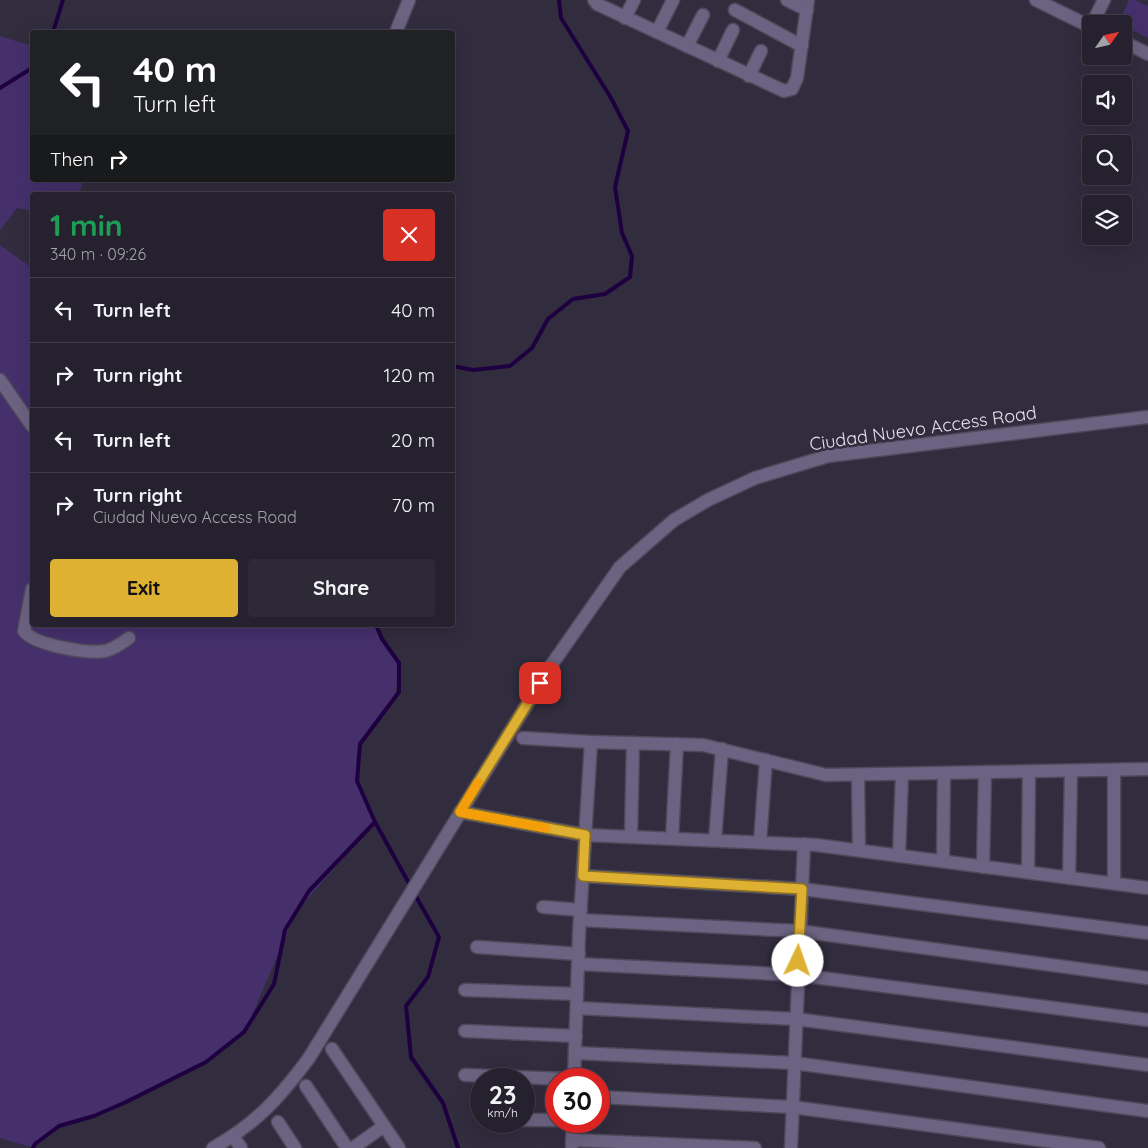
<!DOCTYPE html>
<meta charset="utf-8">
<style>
:root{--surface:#25212e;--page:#2d2936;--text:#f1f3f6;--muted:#a3a3aa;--line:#423e4a;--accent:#dfb133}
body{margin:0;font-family:Quicksand,sans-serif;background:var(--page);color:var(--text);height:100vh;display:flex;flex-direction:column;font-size:19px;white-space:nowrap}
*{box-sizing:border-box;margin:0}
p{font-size:16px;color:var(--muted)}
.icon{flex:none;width:28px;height:28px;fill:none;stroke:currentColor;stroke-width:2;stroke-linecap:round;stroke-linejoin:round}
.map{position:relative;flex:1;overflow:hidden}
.drawer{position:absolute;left:30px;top:192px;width:425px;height:435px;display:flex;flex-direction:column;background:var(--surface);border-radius:5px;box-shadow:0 5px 20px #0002,0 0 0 1px var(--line)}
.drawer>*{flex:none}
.guide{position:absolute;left:30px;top:30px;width:425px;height:152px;border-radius:5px;box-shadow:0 5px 20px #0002,0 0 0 1px var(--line);background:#202124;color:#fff;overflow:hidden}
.needle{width:32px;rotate:56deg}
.fabs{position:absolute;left:1082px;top:15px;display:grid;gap:10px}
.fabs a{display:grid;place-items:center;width:50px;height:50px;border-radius:5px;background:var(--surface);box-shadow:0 5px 20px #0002,0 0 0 1px var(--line);font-size:25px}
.speed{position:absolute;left:470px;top:1068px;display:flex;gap:10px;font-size:25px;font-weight:700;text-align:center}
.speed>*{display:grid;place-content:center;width:65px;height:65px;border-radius:50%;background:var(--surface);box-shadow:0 5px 20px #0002,0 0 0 1px var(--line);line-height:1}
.speed small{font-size:12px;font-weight:400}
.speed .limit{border:8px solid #d22;background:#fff;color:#111}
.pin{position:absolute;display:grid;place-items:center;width:42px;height:42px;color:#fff;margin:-21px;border-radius:10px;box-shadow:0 2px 8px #0006}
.me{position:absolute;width:55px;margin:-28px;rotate:3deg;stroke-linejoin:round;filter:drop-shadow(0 0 4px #0008)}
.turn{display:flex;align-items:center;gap:18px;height:105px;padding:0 20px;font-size:22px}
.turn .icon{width:65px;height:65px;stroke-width:2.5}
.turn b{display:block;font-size:35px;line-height:42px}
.then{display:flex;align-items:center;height:48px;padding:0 20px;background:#0003;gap:10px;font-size:19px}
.round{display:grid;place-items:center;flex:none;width:52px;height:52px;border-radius:5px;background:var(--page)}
.headline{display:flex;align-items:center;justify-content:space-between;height:85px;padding:0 20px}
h1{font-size:30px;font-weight:800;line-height:38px;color:#1e9e55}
.button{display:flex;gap:10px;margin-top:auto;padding:10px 20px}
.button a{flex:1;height:58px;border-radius:5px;background:var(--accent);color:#111;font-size:20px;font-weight:800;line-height:58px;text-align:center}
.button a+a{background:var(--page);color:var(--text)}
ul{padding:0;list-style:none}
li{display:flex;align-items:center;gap:15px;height:65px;padding:0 20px;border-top:1px solid var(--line)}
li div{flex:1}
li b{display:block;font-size:19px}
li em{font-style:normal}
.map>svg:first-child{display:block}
</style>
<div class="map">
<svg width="1148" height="1148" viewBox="0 0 1148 1148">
<rect width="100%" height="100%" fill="#312c3e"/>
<g fill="#45306c">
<path d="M1129,0H1135L1148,6V38L1124,26V24H1118Z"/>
<path d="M0,36L32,46V180H83L79,195H32V211L17,208L0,230Z"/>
<path d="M0,245L32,268V625H376L382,639L399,663L395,698L360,744L357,781L375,822L296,912L247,1027L206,1062L126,1102L90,1117L59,1126L34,1148L0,1138Z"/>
</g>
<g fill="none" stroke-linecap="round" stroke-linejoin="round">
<g stroke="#1e0040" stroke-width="4">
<path d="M53,32L63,0"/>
<path d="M0,88L32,68"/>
<path d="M452,366L473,370L510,366L532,348L548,319L573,299L605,294L630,277L632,256L622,233L615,187L628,131L611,98L561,18L559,0"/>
<path d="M376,625L382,639L399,663V692L360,744L357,781L375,822L411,887"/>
<path d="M414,893L439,937L428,977L406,1006L411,1057L443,1103L458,1148"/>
<path d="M33,1148L35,1144L59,1126L94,1116L126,1102L206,1062L244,1032L274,984L285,930L309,891L375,822"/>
</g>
<defs>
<g id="minor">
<path d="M594,0L597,4L784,91L792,89L797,78L808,0"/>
<path d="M787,0L807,10"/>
<path d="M1036,0L1091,27"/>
<path d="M735,10L802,46"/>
<path d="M625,18L634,0"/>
<path d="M1092,24L1104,0"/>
<path d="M396,32L409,0"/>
<path d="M657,32L673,0"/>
<path d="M1124,42L1148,54"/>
<path d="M687,46L703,15"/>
<path d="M718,61L733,30"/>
<path d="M749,76L761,51"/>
<path d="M0,380L32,426"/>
<path d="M32,589L24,631C34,645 88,654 105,651C114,649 122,643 129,638"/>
<path d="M523,738L591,742"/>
<path d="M858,775L859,850"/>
<path d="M460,812L585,835L816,845L1148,888"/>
<path d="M631,837L633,743"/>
<path d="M672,838L677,744"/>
<path d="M715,840L722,749"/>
<path d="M760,842L766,760"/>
<path d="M899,856L902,774"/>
<path d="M943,861L944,773"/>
<path d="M983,867L985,772"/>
<path d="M1028,872L1029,772"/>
<path d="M583,876L802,889L1148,933"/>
<path d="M1069,878L1071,771"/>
<path d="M1114,883V770"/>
<path d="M543,907L581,910"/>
<path d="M580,920L799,931L1148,978"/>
<path d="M477,947L579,954"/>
<path d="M578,964L798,975L1148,1020"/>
<path d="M465,990L577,994"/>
<path d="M577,1008L796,1019L1148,1065"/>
<path d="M465,1031L576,1036"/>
<path d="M332,1049L399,1148"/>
<path d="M575,1053L794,1063L1148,1111"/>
<path d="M465,1075L566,1079"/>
<path d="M574,1079L579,934L591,742L703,745L826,775L1148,769"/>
<path d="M306,1086L347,1148"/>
<path d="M599,1097L792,1107L1099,1148"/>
<path d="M524,1120H556"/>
<path d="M278,1122L295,1148"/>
<path d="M233,1136L241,1148"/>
<path d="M572,1140L755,1148"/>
<path d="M572,1146L573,1121"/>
<path d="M213,1148C257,1123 280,1097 309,1058L550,667L620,567L674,520L708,500L755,478L828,456L1148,417"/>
<path d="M353,1148L384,1126"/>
<path d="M791,1148L804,844"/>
</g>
</defs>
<use href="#minor" stroke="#4e495a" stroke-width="15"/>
<use href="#minor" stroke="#6c6382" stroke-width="12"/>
</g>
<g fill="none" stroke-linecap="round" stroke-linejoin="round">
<defs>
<path id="route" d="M540,683L460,812L585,835L583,876L802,889L798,961"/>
</defs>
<use href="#route" stroke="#917321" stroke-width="12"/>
<use href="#route" stroke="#dfb133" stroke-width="9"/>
<path stroke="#f59e0b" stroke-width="9" d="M478,782L460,812L546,828"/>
</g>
<g text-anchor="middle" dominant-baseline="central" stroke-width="5" stroke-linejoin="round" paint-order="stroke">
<g font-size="18" fill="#e7e4ef" stroke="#312c3e">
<text transform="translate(923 428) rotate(-8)">Ciudad Nuevo Access Road</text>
</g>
</g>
</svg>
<div class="fabs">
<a><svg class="needle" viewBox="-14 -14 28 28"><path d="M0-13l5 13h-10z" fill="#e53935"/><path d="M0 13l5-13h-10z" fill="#a3a3aa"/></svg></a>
<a><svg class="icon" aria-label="sound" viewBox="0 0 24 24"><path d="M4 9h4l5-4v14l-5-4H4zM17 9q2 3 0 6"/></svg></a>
<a><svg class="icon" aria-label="search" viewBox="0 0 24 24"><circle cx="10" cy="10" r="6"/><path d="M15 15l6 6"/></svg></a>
<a><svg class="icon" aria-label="layers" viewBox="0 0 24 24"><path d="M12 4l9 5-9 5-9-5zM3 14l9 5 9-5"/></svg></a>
</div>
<div class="speed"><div>23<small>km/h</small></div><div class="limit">30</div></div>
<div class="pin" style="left:540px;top:683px;background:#d93025"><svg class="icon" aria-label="arrive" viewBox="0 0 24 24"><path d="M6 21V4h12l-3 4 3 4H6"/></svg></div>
<svg class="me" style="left:798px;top:961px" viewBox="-20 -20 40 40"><circle r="19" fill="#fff"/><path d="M0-13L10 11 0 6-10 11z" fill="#dfb133"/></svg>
<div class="guide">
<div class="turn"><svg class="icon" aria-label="left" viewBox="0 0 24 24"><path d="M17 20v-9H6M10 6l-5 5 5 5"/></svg><div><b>40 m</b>Turn left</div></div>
<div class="then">Then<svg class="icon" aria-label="right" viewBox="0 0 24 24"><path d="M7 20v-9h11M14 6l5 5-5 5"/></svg></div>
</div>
<section class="drawer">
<div class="headline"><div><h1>1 min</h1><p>340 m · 09:26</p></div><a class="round" style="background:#d93025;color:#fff"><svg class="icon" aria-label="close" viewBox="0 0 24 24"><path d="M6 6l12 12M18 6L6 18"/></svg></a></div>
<ul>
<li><svg class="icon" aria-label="left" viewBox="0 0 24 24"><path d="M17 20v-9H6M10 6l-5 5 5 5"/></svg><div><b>Turn left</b></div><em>40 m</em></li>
<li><svg class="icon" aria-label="right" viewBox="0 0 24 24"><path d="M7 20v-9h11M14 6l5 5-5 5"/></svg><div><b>Turn right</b></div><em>120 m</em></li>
<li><svg class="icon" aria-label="left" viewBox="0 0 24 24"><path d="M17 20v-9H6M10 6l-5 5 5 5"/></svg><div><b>Turn left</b></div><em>20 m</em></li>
<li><svg class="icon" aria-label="right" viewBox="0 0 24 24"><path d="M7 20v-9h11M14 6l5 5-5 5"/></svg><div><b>Turn right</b><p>Ciudad Nuevo Access Road</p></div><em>70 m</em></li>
</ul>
<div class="button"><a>Exit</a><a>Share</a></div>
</section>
</div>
